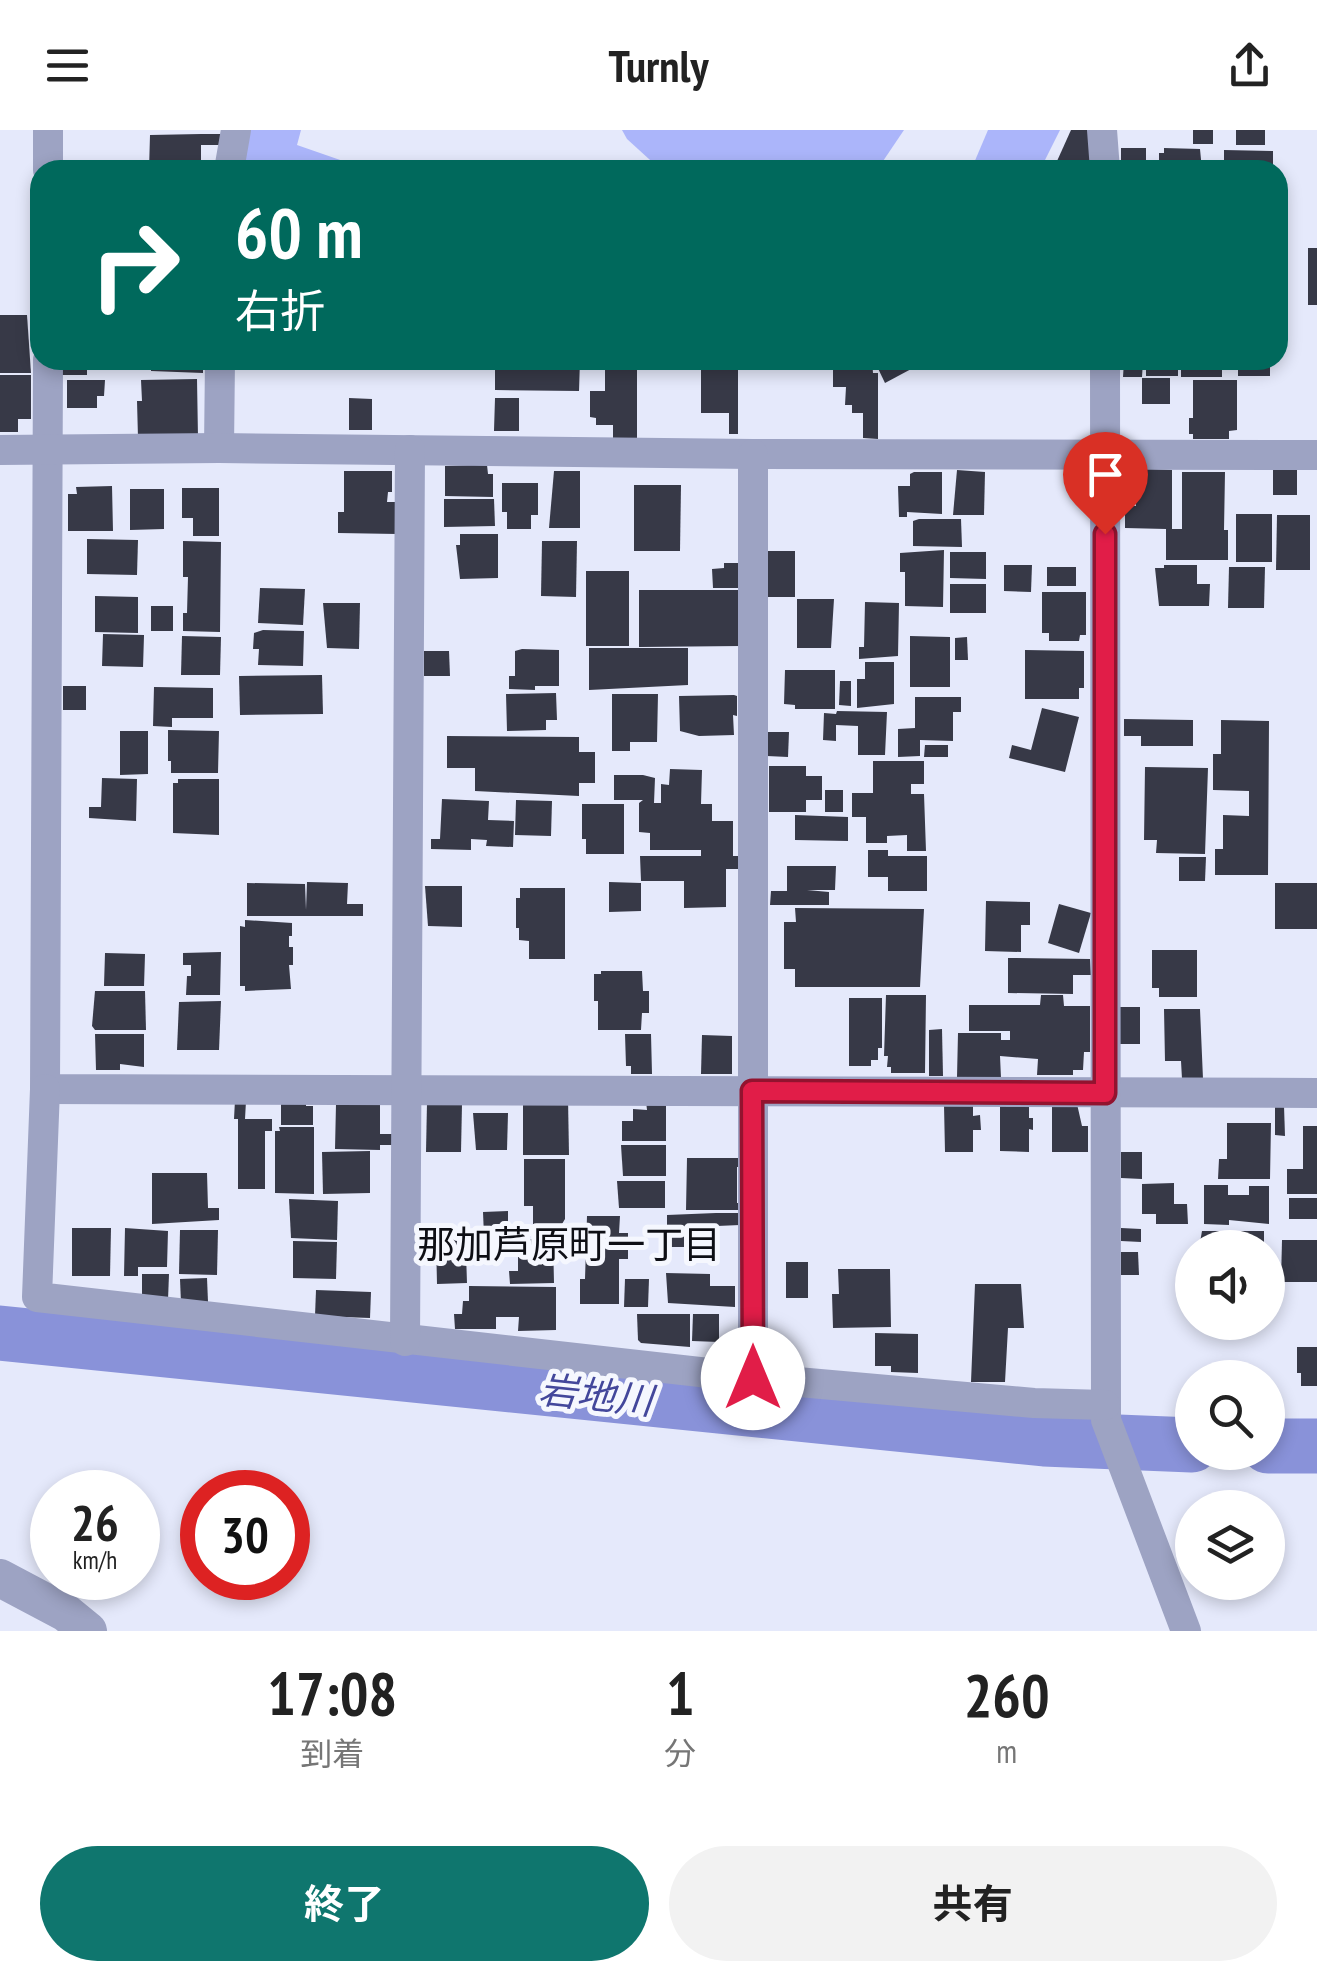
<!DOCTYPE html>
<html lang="ja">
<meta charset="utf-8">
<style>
:root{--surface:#fff;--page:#f2f2f2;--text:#222;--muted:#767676;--accent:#0f766e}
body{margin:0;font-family:"PT Sans Narrow","Noto Sans JP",sans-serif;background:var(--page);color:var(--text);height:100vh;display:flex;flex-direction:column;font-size:38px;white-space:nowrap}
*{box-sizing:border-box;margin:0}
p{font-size:32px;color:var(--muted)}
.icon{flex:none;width:55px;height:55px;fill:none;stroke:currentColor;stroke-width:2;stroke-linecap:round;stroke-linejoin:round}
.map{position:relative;height:1501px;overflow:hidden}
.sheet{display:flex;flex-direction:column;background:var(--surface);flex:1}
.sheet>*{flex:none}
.guide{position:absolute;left:30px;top:30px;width:1258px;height:210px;border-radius:30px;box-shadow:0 5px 15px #0003;background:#00695c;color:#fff;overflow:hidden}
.buttons{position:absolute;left:1175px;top:1100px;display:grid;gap:20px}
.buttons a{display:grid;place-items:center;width:110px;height:110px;border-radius:50%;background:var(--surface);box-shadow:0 5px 15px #0003;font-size:50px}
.speed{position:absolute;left:30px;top:1340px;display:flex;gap:20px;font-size:50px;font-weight:700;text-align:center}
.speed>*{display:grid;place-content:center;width:130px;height:130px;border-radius:50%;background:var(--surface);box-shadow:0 5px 15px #0003;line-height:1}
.speed small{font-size:25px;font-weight:400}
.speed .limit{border:15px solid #d22;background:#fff;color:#111}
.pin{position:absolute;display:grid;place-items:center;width:85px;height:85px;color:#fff;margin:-102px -42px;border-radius:50% 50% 50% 0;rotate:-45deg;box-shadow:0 0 10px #0007}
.pin .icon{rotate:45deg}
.me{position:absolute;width:110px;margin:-55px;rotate:0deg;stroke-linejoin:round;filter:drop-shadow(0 0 8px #0008)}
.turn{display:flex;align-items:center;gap:35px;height:210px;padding:0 40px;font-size:45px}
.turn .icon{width:130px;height:130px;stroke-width:2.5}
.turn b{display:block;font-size:70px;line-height:85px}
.eta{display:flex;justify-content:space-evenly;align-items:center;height:170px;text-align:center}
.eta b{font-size:60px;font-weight:700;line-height:70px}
.action{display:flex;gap:20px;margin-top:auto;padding:20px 40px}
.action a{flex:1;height:115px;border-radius:60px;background:var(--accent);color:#fff;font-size:40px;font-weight:700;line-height:115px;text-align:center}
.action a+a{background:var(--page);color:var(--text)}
header{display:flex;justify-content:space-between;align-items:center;height:130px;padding:0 40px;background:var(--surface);font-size:45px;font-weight:700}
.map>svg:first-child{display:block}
</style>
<header><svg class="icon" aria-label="menu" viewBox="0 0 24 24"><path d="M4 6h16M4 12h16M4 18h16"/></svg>Turnly<svg class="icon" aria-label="share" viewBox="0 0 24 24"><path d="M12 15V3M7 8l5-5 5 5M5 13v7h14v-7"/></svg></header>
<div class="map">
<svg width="1317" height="1501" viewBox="0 0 1317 1501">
<rect width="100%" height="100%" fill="#e5e9fb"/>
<g fill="#abb5fa">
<path d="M246,0H301L297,15L369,40H246Z"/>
<path d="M622,0H904L877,40H661L627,9Z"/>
<path d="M988,0H1060L1040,40H971Z"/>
</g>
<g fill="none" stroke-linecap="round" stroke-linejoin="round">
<g stroke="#8992d9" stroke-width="55">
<path d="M0,1203L1044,1309L1192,1315"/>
<path d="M1268,1316H1317"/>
</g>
</g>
<g fill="#373947">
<path d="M1071,0H1090V40H1053Z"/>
<rect x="1193" y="0" width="20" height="14"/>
<rect x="1236" y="0" width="29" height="15"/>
<path d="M201,4H222L221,15H201V30H218V40H149L150,5Z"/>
<rect x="1121" y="18" width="25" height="22"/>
<path d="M1164,18L1200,19L1202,40H1159V23H1164Z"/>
<path d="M1224,20L1273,21V40H1224Z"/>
<rect x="1308" y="118" width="9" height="57"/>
<path d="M0,185H27L31,243H0Z"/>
<path d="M91,230H124V240H94Z"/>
<path d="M151,230H203V243L151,241Z"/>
<path d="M495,230H580L579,261L495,260Z"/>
<path d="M605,230H637V309H613V295H596V288L590,287V261H605Z"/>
<path d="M701,230H738V304H729V283H701Z"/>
<path d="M833,230H872L873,243H878V309L863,308V283H852V275H845L846,257H833Z"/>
<path d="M874,230H928L885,253Z"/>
<path d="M1124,230H1143L1142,247H1123Z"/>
<rect x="1146" y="230" width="32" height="16"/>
<rect x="1181" y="230" width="41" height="17"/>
<rect x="1238" y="230" width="32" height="16"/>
<rect x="62" y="231" width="25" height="14"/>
<path d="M0,245H31V289H18V302H0Z"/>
<rect x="1142" y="248" width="28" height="26"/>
<path d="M197,249L198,308H138L137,271H142L141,250Z"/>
<path d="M67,250H105L104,266H97V278H67Z"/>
<path d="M1193,250H1237V300L1229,301V309H1193V304H1189V288H1193Z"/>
<path d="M349,268L372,269V300H349Z"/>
<path d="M495,268H519V301H494Z"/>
<path d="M474,335H487L488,344H493V367L445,366V336Z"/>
<path d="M1132,338L1172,340V399H1182V342H1225L1224,400H1228V430H1166V399L1125,398V376H1136V345H1132Z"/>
<path d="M957,340L985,342L984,385H953Z"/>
<rect x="1273" y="340" width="24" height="25"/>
<path d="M344,341H392V362H388L387,372H398L397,404L338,403V382H344Z"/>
<path d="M554,341H580V398H549Z"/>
<path d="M914,342H942V384L907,382V387H899L898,356H910V344Z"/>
<path d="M502,353H538V385H531V399H507V382H502Z"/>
<path d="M634,355H681L680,421H634Z"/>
<path d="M112,356L113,401H68V364H77L76,357Z"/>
<path d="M182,358H219V406H193V388H182Z"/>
<path d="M130,359H164V399L130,400Z"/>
<path d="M444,369H494L495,396L444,397Z"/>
<rect x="1236" y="384" width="36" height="48"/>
<path d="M1277,385H1310V440H1276Z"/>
<path d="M919,389H961L962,417L913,416V391Z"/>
<path d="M460,404H498V448L460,449L456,415H460Z"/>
<path d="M87,409L138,410L137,445L87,444Z"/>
<path d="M183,411L221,412L220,502L183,501V483H187L188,447H183Z"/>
<path d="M542,411H577L576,467L541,466Z"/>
<path d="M944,420L943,477L905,476V442H900V423Z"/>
<rect x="765" y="421" width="30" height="46"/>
<path d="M950,422H986V449L950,448Z"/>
<path d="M724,433H741L742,458H713L712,439L724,438Z"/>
<path d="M1004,435H1032L1031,462L1004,461Z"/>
<path d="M1164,435H1197V454H1210L1209,476H1159L1155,438H1164Z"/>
<rect x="1047" y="437" width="29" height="19"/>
<path d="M1229,437H1265L1264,478H1228Z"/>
<rect x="586" y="441" width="43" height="75"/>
<rect x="950" y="454" width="36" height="29"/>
<path d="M260,458L305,459L303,495L258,493Z"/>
<path d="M639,460H741V516L639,517Z"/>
<path d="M1042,462H1086V505H1080L1079,511H1049V503H1042Z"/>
<path d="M95,466L138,467V503L95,502Z"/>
<path d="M797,469H834L831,518H797Z"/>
<path d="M865,472L899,473L898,526L859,529V517H864Z"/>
<path d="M323,473H360L359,519L327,518Z"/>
<rect x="151" y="476" width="22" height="25"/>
<path d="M263,500L304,501L303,536L258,535L259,519H253L254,503Z"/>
<path d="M103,504L144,505L143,537L102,536Z"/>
<path d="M182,506L221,507L220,545H181Z"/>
<path d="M910,506L950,507V557H910Z"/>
<path d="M967,507L968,530H955V508Z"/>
<path d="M589,518H688V555L589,560Z"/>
<path d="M522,519L559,520V556H535V560L509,559V546H515V521Z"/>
<path d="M1025,520L1084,521V558H1079V569H1025Z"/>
<path d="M424,521H449L450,546H424Z"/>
<path d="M865,532H894V574L857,578V549H865Z"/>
<path d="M785,540H835V579H795V575L784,574Z"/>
<path d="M322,545L323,584L240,585L239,546Z"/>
<path d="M840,551H851V576L839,575Z"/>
<rect x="63" y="556" width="23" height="24"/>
<path d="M154,557L213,558V588H172V597L153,596Z"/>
<path d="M556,563L557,590H546V600L507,601L506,564Z"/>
<path d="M612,564H658L657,612H630V621H612Z"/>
<path d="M734,565L737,566V586L733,585L734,605L699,606L680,601L679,566Z"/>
<path d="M915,567H961V582H953V611L920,610V626L898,627V599L915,598Z"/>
<path d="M1042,578L1079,587L1065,642L1009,628L1012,615L1031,620Z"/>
<path d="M837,581L887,582L885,625H858V596L836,595V611L823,610L824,583L836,584Z"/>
<path d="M1124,589L1193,590V616H1141V606H1124Z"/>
<path d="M1221,590L1269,591L1268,745H1215V719H1223V685L1249,686V661L1213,660V624H1221Z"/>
<path d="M168,600L219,601L218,643H171V631H168Z"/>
<path d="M120,601H148V644L120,645Z"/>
<path d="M767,602H789L788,627L767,626Z"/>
<path d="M447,606L579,607V622H595V653H579V666L475,661V638H447Z"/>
<path d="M925,615H948V627H924Z"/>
<path d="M873,631H924V654H911V664H924L926,721H907V705L887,706V713H866V687H852V663H873Z"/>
<path d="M769,636H806V646H822V670H806V682H769Z"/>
<path d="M1145,637L1208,638L1205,724L1156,723L1157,710H1144Z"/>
<path d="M670,639L702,640L701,674H712V691H733V726H738V739H726V777L684,778V751H641L640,726H701V720H650V703L639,702V673L643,670H614V645H643L655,648L654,673H661V654L669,655Z"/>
<path d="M102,648L137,649L136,691L89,688V677H101Z"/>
<path d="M178,649H219V705L173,703V653H178Z"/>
<rect x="825" y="660" width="18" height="22"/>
<path d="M442,669L489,671L488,690L514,691L513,717L486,716L487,710L471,709V720L431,719V709H440Z"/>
<path d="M516,670L552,671L551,706L515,705Z"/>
<path d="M582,674H624V724H586V709H582Z"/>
<path d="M795,685L848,687V711L795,710Z"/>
<path d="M868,720H888V726H927V761H888V747H868Z"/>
<path d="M1179,727H1206L1205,751H1179Z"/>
<path d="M787,736H836L835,760H807L829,762V775H770L771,761H787Z"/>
<path d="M307,752L348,753L347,774H363V786H247V753L305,754L306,780Z"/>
<path d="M609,752L641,753V781L609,782Z"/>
<rect x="1275" y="753" width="42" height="46"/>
<path d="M425,756H462V797L428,796Z"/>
<path d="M520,758H565V829H529V811L519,810V798H516V768H520Z"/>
<path d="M986,771L1030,772V795H1021V822L985,821Z"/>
<path d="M1059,774L1091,783L1079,823L1048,813Z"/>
<path d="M795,778L924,779L920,857H795V839H784V792H796Z"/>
<path d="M245,790L292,793V806H289V817H293V835H289L291,859L245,861V856H240V796L245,797Z"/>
<path d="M1152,820H1197V867H1159V858H1152Z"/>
<path d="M221,822L220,865H186L187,846H191V835H183V823Z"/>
<path d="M105,823L145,824L144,856H104Z"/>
<path d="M1008,828L1090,829L1091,845H1073V864L1008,863Z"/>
<path d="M601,841H642L643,861H649V883H642L641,900H598V871H594V844H601Z"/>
<path d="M95,861H145L146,900H95L92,896Z"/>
<path d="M886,865H926L925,943H891V937H887L888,926H884Z"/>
<path d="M1041,865H1063L1064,876H1090V922H1084L1083,940H1073V945H1037L1038,929L1000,926L1001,948L957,947L958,903H1001V910H1010V901H969V875H1040Z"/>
<path d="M849,868H882V918H878V930H871V936H849Z"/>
<path d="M221,871L219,920H177L179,872Z"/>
<rect x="1120" y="877" width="20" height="37"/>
<path d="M1164,879H1200L1203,949H1182L1181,931H1165Z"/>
<path d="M942,899L943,946H929V900Z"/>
<path d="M95,904H144V937L120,934V940H96Z"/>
<path d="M625,904H651L652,944H631V936H626Z"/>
<path d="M702,905L732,906V944H701Z"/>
<path d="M523,968H568L569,1025H523Z"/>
<path d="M235,970L246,971L245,989H272V1001H265V1059H238V989H234Z"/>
<path d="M646,971H666V1011H622V991H633V979L647,980Z"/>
<path d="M281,972H306V976H313V995H281Z"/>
<path d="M427,973L462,974L461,1022H426Z"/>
<path d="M336,974L380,975V1004H393V1015H380V1020L335,1019Z"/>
<path d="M1000,974H1029V988H1033V1000L1029,999V1022L1000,1021Z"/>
<path d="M1052,974H1077L1082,996H1088V1022H1052Z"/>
<path d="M944,975H973V986L980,985L981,1000H973V1022H945Z"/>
<path d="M1275,975L1284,976L1285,1006L1275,1005Z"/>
<path d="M473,983H508L507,1020H476Z"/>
<path d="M1227,993H1271L1270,1049H1218L1219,1029H1227Z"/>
<path d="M1303,996H1317V1064H1287V1039H1303Z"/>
<path d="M279,997H314V1064L275,1063V1001H280Z"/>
<path d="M621,1015H666V1046H623Z"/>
<path d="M370,1021V1063L323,1064L322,1022Z"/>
<path d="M1121,1022H1142V1049L1121,1048Z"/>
<path d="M687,1028H740V1037H737V1073H741V1080H686Z"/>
<path d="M524,1029H565V1089L562,1094H533V1076H524Z"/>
<path d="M152,1043H207L208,1078H219V1090L152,1094Z"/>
<path d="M617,1051H665V1078H619Z"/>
<path d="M1174,1053V1074H1187L1188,1094H1156V1084H1142V1054Z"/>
<path d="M1204,1055H1228V1065H1249V1056H1269V1094L1229,1090V1095L1204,1094Z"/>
<rect x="1289" y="1068" width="28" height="21"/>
<path d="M289,1069L338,1071L337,1110L291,1108Z"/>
<path d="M508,1081V1106H484L483,1082Z"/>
<path d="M716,1083H740V1095L717,1096V1106H706V1117H667V1085Z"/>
<path d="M587,1086H620L619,1103H628V1129H619V1174H580V1149H585Z"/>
<path d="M72,1098H111L110,1146H72Z"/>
<path d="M125,1098L168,1101L167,1137H138V1146H124Z"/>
<path d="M1121,1098L1141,1099V1112L1121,1111Z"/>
<path d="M180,1100H218L217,1145L179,1144Z"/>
<path d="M1202,1101H1264V1118H1199Z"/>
<path d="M478,1108L479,1122L466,1123L467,1153L437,1154L436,1109Z"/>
<path d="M518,1109H553L554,1153L510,1154L509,1141H518Z"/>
<path d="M1282,1110H1317V1152H1281Z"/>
<path d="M293,1111L337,1112L336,1149L293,1148Z"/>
<path d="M1121,1122H1138L1139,1145H1121Z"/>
<rect x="786" y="1132" width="22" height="36"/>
<path d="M838,1139H890L891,1197L833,1198L832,1164H839Z"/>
<path d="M666,1143L710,1144V1156H735V1177L668,1173Z"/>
<path d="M142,1144H169L168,1170H142Z"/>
<path d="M207,1148L208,1172L181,1173L180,1149Z"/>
<path d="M625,1149H649L648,1177H624Z"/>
<path d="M975,1154H1021L1024,1198H1008L1005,1252H971Z"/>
<path d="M469,1156L556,1157V1200L518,1201L519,1187H496V1199H455L454,1184H462L463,1171H469Z"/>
<path d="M316,1160L371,1162L370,1188L315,1186Z"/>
<path d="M637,1184H690V1217L641,1213L638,1210Z"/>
<path d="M693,1184H719V1212L692,1211Z"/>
<path d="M875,1203L918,1204V1243L891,1242V1236H875Z"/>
<path d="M1297,1217H1317V1256H1301V1243H1297Z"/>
</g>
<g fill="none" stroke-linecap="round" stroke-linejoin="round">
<g stroke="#9da3c3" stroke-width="30">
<path d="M1102,0L1105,40"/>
<path d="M48,40V0"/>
<path d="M229,40L236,0"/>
<path d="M48,230L45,959L1317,963"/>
<path d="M1105,230L1106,1290L1186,1501"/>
<path d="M219,318L220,230"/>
<path d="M0,320L219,318L753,324L1317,325"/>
<path d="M45,959L37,1167L753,1248L1034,1273L1105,1275"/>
<path d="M405,1211L410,320"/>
<path d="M753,1248V324"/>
</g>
<path stroke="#9da3c3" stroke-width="38" d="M0,1448L66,1483L88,1501"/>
</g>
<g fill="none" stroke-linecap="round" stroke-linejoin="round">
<defs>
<path id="route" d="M753,1248L752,961L1105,963V404"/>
</defs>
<use href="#route" stroke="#92132f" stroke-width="25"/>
<use href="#route" stroke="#e11d48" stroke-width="18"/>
</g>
<g text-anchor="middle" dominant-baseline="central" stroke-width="10" stroke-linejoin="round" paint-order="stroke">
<g font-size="38" fill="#0e0f15" stroke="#f5f7fe">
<text x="569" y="1113">那加芦原町一丁目</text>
</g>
<g font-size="38" font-style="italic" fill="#43479b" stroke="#f5f7fe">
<text transform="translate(596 1264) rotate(6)">岩地川</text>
</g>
</g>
</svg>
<div class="buttons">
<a><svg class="icon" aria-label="sound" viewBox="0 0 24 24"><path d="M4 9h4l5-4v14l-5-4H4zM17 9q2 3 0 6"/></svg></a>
<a><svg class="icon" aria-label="search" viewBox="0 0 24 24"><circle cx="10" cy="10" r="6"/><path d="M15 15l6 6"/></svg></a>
<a><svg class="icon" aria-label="layers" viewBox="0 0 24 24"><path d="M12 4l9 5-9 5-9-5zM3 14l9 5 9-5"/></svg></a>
</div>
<div class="speed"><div>26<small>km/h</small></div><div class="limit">30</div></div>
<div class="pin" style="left:1105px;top:404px;background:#d93025"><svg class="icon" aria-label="arrive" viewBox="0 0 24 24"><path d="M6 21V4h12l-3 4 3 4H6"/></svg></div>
<svg class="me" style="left:753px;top:1248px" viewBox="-20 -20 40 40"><circle r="19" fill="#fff"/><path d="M0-13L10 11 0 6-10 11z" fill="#e11d48"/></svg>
<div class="guide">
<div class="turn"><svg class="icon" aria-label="right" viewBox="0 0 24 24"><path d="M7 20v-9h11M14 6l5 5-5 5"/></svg><div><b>60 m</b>右折</div></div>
</div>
</div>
<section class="sheet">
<div class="eta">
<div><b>17:08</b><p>到着</p></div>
<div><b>1</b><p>分</p></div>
<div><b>260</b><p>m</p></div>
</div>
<div class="action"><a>終了</a><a>共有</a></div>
</section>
